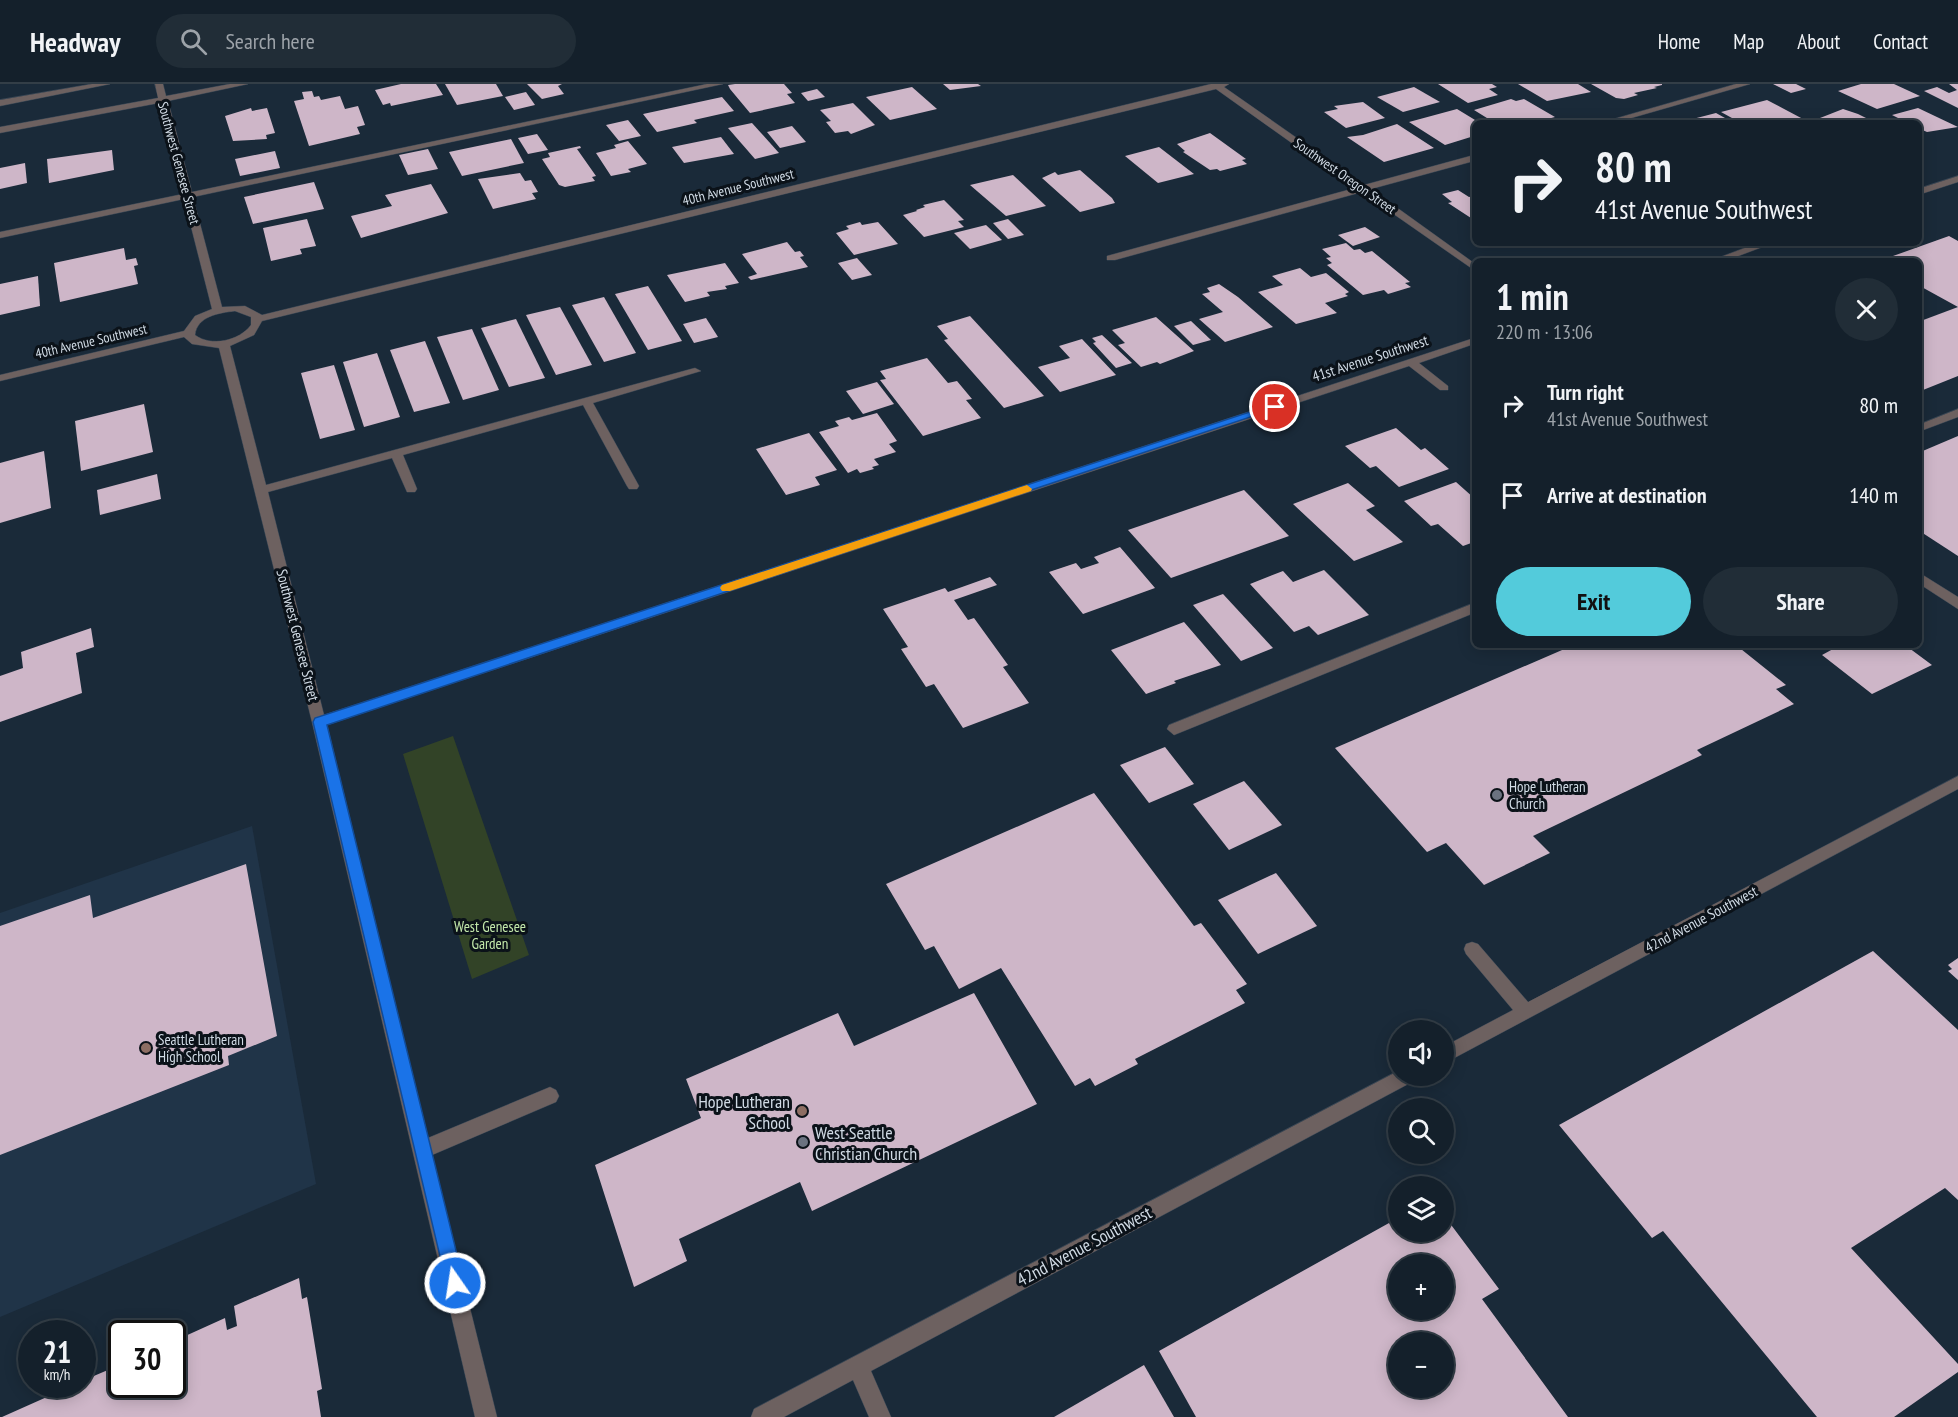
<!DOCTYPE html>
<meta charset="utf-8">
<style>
:root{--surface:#14202b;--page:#212d37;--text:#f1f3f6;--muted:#9da3a9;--line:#333e47;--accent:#53cbdb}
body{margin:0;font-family:"PT Sans Narrow",sans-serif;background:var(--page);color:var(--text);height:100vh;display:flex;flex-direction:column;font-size:22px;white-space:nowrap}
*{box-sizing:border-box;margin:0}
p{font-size:20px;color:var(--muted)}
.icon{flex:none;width:33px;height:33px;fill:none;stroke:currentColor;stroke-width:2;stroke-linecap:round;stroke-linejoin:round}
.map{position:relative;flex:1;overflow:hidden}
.details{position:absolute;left:1472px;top:174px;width:450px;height:390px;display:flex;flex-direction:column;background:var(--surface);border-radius:9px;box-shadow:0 3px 15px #0003,0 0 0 2px var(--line)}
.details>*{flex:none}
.top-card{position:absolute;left:1472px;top:36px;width:450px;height:126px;border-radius:9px;box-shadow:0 3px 15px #0003,0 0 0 2px var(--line);background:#14202b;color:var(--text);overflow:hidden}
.buttons{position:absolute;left:1388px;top:936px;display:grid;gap:12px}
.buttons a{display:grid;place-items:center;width:66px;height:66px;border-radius:50%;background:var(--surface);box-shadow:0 3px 15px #0003,0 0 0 2px var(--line);font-size:30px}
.speed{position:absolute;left:18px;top:1236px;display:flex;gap:12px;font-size:30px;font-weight:700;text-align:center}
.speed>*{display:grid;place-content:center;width:78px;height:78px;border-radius:50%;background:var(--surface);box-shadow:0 3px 15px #0003,0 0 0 2px var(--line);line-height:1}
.speed small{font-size:15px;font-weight:400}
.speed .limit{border:3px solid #111;border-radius:9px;background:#fff;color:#111}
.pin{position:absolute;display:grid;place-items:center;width:51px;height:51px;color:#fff;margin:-26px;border:3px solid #fff;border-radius:50%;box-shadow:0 2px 6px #0007}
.me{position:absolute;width:66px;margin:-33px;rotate:347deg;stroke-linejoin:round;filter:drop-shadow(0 0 4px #0008)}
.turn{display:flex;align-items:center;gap:21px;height:126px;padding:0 24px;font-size:27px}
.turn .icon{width:78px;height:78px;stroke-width:2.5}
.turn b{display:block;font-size:42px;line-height:51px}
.round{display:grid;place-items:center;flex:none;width:63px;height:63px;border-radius:32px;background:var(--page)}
.overview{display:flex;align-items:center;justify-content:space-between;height:102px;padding:0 24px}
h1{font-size:36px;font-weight:700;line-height:45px}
.primary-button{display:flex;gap:12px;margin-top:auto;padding:12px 24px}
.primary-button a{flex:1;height:69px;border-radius:36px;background:var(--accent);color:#111;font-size:24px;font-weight:700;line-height:69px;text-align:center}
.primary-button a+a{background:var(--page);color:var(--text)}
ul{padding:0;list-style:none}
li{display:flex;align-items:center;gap:18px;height:90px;padding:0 24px}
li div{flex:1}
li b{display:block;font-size:22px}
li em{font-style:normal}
header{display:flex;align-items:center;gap:36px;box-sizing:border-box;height:84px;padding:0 30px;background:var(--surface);border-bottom:2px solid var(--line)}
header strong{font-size:28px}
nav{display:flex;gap:33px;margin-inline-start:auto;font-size:21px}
.search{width:420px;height:54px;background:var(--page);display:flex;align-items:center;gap:15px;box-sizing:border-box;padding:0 21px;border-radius:33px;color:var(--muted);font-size:22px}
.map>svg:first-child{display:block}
</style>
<header>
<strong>Headway</strong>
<div class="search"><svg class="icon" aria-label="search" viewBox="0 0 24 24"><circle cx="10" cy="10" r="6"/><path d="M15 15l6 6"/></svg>Search here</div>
<nav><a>Home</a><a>Map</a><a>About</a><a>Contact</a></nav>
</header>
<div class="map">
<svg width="1958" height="1333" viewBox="0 0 1958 1333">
<rect width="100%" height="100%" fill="#1a2a39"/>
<path fill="#203448" d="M252,742L316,1100L0,1233V829Z"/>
<path fill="#324327" d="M453,652L529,871L472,895L403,670Z"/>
<g fill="#ceb6c8" fill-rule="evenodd">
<path d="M401,0H436L443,11L391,22L390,19L383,21L375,6Z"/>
<path d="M445,0H496L503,12L457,21Z"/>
<path d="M527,0H562L558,2L564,10L542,15Z"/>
<path d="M735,0H784L792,9L787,10L795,19L750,29L730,5L728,1Z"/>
<path d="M943,0H978L981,2L950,6Z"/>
<path d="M1438,0H1492L1497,3L1489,5L1498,11L1468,19Z"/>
<path d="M1518,0H1578L1591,8L1547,17Z"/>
<path d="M1591,0H1662V1L1654,3L1657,4L1634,9L1638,11L1624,15L1616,14Z"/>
<path d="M1773,0H1796L1806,5L1791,9Z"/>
<path d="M1861,0H1894L1920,12L1877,25L1838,7Z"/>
<path d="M1949,0H1958V24L1924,7L1937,3L1949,9L1957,6Z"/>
<path d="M912,3L937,25L890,36L866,13Z"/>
<path d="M1414,3L1440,18L1403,28L1377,13Z"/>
<path d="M817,5L825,13L808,17L801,9Z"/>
<path d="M312,7L314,13L319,12L321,16L340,12L345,25L358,22L365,41L357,43L360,50L309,62L294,17L304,15L302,8Z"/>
<path d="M526,8L535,21L514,26L505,13Z"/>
<path d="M722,13L734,27L694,36L697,39L657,48L643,30Z"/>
<path d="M1511,15L1516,17L1524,15L1555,33L1533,39H1495L1474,26Z"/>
<path d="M1767,16L1803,35L1788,39H1741L1721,28Z"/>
<path d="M1363,18L1385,34L1346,44L1324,28L1338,25L1334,22Z"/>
<path d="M853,19L875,41L851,50L848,47L835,49L826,38L831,37L820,26Z"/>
<path d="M251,24L252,27L267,24L275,49L266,51L267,55L233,57L225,32Z"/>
<path d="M1918,24L1958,43L1927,48L1918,44V39H1908L1892,31Z"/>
<path d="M1457,25L1480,39H1474V52L1445,61L1409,38Z"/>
<path d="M1843,25L1858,30L1876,39H1831L1820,34Z"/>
<path d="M1716,29L1734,39H1682L1681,38Z"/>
<path d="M628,36L641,52L619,57L606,41Z"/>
<path d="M752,39L779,69L755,75L728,44Z"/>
<path d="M1397,40L1434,64L1384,78L1347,53L1363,51Z"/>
<path d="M792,42L806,58L780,64L767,48Z"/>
<path d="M1210,49L1246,75L1242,76L1247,80L1220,87L1217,85L1210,86L1183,68L1185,67L1177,60Z"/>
<path d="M537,50L548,66L528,70L518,54Z"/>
<path d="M721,53L734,70L684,79L672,63Z"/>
<path d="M511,55L524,79L462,92L449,68Z"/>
<path d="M628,57L647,80L628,85L631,88L611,92L596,69L616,64L614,61Z"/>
<path d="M580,62L581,64L577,65L596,92L592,93L595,97L565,103L559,101L542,75L550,73L548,69Z"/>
<path d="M1159,63L1194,90L1158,99L1125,72Z"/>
<path d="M428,65L438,85L408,91L399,71Z"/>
<path d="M112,66L114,86L49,99L47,75Z"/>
<path d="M275,67L280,84L240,92L235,75Z"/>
<path d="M25,79L27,99L0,105V84Z"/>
<path d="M1080,86L1112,114L1115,119L1080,128L1042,94L1055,88L1058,91Z"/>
<path d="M520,89L525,97L531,96L538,108L532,109L536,115L493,125L478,95Z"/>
<path d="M1013,91L1046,122L1006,132L970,101Z"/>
<path d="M314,98L324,125L253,140L244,113Z"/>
<path d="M431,100L448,129L361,154L351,132L392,122L385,111Z"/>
<path d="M1458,106L1469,113L1474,112V136L1448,119L1452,118L1442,110Z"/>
<path d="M944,116L964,136L958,137L964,143L924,153L903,131L917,127L916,126L925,123L923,121Z"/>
<path d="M307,135L316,162L300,165L302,170L271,177L263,144Z"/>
<path d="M1008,135L1024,151L1008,155L993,139Z"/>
<path d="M860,138L862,141L878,138L898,160L854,171L836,149L849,145L846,142Z"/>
<path d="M986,141L1002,156L970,165L954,149Z"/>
<path d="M1365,143L1380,153L1353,162L1338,151Z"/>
<path d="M1949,152L1958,157V223L1918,201V177H1879Z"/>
<path d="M787,158L795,168L800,167L804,172L800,173L808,183L751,196L748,193L757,190L742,170Z"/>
<path d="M1346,159L1354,166L1360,165L1365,169L1372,167L1410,198L1405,199L1411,203L1388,210L1384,206L1363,211L1327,181L1332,179L1326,174L1331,173L1322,165Z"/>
<path d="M124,164L126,176L136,174L138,181L134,182L138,200L60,218L54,179Z"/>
<path d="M857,174L872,191L852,196L838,179Z"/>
<path d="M725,179L739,199L725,202L727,205L707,208L710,212L685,218L667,191Z"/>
<path d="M1300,184L1311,193L1326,189L1349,208L1345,210L1348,212L1325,219L1337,229L1296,240L1258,208L1283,201L1272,192Z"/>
<path d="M38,192L40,222L0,231V200Z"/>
<path d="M1219,200L1238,213L1273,243L1225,258L1199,235L1223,228L1202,210L1210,208L1207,204Z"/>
<path d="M648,202L682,257L648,266L615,210Z"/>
<path d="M604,213L636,269L604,278L572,221Z"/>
<path d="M560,223L592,281L556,291L526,231Z"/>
<path d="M1958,223V292L1918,308V238Z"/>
<path d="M970,232L1044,312L1004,324L944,256L948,255L937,242Z"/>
<path d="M1156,233L1194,267L1160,280L1157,278L1141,283L1118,261L1125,259L1112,246Z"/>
<path d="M706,234L718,253L694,259L683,240Z"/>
<path d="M516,235L545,294L509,303L481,244Z"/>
<path d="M1191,237L1211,256L1193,261L1174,242Z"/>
<path d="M472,245L499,306L463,316L437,253Z"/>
<path d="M1102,251L1132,279L1116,284L1093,259L1096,258L1092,254Z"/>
<path d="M1082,255L1116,291L1060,308L1038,283L1070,274L1059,262Z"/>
<path d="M425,257L450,319L414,328L390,266Z"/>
<path d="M377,269L400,333L364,343L343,278Z"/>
<path d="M927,274L948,299L957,297L972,315L966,316L981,334L923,352L880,296L886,295L880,287Z"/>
<path d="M334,281L355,346L320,355L301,289Z"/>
<path d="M877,298L894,320L863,330L846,307Z"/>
<path d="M144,320L153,368L81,387L75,337Z"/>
<path d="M877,329L897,357L889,360L896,368L874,375L879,381L872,383L874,385L860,389L857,385L848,389L819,348L839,342L835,337L849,333L852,336Z"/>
<path d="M1396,344L1421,366L1425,364L1449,385L1399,403L1376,382L1370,384L1345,362Z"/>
<path d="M809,349L837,386L815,393L820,401L786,411L756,365Z"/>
<path d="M1958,352V472L1918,446V369Z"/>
<path d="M44,367L51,424L0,439V379Z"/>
<path d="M157,390L161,415L100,431L97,406Z"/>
<path d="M1456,398L1474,414V458L1463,462L1438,440L1431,442L1404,417Z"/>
<path d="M1348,399L1375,422L1366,426L1403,458L1354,477L1293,420Z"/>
<path d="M1244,406L1289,452L1171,494L1128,446Z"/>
<path d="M1120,463L1155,504L1083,530L1049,488L1076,479L1081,485L1099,479L1094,473Z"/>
<path d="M1324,486L1369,531L1318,551L1309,542L1294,548L1250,500L1283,487L1293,498Z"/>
<path d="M990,493L997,501L954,516L968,536L974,534L1008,581L1003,583L1029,619L963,644L934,600L926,603L901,565L908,563L883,525L945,504L948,508Z"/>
<path d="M1223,510L1273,564L1241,577L1193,521Z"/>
<path d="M1184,538L1221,581L1174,597L1176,599L1146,610L1111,566Z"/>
<path d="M91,544L94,563L76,569L82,609L0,638V592L23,584L21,568Z"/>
<path d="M1566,561H1736L1786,601L1776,605L1794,620L1697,666L1702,671L1533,752L1550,769L1484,801L1446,759L1427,768L1335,664L1569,563Z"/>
<path d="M1828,561H1905L1932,581L1872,610L1822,571L1833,565Z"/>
<path d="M1165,663L1194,700L1149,719L1120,681Z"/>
<path d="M1244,697L1282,741L1229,766L1193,720Z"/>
<path d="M1094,709L1194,842L1201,839L1247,900L1236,906L1245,919L1135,975L1138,980L1095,1002L1090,994L1075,1002L1001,884L959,905L934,862L925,866L886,800Z"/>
<path d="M246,780L277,952L228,972L229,981L0,1071V842L90,811L93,834Z"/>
<path d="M1276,789L1317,842L1258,870L1218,816Z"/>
<path d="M1873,867L1958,946V1116L1945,1104L1851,1164L1958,1280V1288L1894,1333H1817L1663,1147L1652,1154L1559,1041Z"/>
<path d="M1958,874V896L1948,887L1952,885L1948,881Z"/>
<path d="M974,909L1037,1020L812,1127L800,1098L679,1155L687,1177L634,1203L595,1081L701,1034L686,995L838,929L854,962Z"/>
<path d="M1443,1130L1499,1205L1482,1215L1568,1333H1196L1159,1267L1398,1134V1148H1443ZM1398,1180H1443V1226H1398ZM1398,1258H1443V1304H1398Z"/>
<path d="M299,1194L302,1215L307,1213L322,1305L317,1307L321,1333H2L76,1300H82V1297L122,1280V1300H172V1258L225,1234L227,1246L237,1242L234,1222Z"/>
<path d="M1144,1281L1174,1333H1054Z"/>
</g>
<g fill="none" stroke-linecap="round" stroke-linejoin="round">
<defs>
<g id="minor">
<path d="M92,0H110L0,22V16Z"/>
<path d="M155,0H163L166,12L230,0H248L168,17L192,108L707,0H723L193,113L222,223L245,222L262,231L1211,0H1229L1224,3L1364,101L1474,71V77L1371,105L1474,179V186L1362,108L1115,176H1107V172L1355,104L1216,5L262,237L254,251L230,262L266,401L691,285L695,284L701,287L593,319L639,402L637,405H629L627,402L583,321L403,371L417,405L415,408H407L392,374L268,408L324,631L1474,254V260L1419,279L1448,302V306H1440L1409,282L327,641L428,1054L550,1003L556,1006L559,1012L556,1018L432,1071L497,1333H475L312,638L219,264L192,260L184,253L0,297V291L184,247L195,232L212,225L184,115L0,154V148L183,110L159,19L0,49V43L158,14ZM235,227L251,233V241C239,257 211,263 195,251C197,232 219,229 235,227Z"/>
<path d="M1736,0H1750L1614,39H1600Z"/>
<path d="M1958,92V98L1918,111V105Z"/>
<path d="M1758,159H1773L1725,177H1710Z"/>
<path d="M1958,325V333L1918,348V341Z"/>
<path d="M1918,488L1958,513V525L1918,499Z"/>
<path d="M1474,519V529L1179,649L1174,651L1167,645L1169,641Z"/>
<path d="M1958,692V705L1443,980V963L1513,926L1466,870L1464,865L1466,860L1472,858L1478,860L1528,918Z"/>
<path d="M1398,987V992H1415L1412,998L871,1287L891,1333H869L853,1296L784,1333H751L754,1325Z"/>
</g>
</defs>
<use href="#minor" stroke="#374655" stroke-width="1"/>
<use href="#minor" fill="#6d6160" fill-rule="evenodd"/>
</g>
<path fill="#1a73e8" stroke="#114b97" stroke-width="1.5" d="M1271,321L1280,323L327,641L464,1199L461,1206L455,1208L448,1206L313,638L315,634Z"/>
<path fill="#f59e0b" d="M1027,401L1032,405L1031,407L730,507H722L720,504L722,501Z"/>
<g fill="#6b7280" stroke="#0b1219" stroke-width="2">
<circle cx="1497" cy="711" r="6"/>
<circle cx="803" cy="1058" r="6"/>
</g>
<g fill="#8d6e63" stroke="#0b1219" stroke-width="2">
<circle cx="146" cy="964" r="6"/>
<circle cx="802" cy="1027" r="6"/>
</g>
<g text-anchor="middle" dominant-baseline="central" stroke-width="6" stroke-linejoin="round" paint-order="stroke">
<g font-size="14" fill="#d1dbe5" stroke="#0b1219">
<text transform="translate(179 79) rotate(75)">Southwest Genesee Street</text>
<text transform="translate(1345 92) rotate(35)">Southwest Oregon Street</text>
<text transform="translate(738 103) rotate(-14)">40th Avenue Southwest</text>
<text transform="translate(91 257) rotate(-13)">40th Avenue Southwest</text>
</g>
<g font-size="15" fill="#d1dbe5" stroke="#0b1219">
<text transform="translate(1370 274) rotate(-18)">41st Avenue Southwest</text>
<text transform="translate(298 551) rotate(76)">Southwest Genesee Street</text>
<text transform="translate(1701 835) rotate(-28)">42nd Avenue Southwest</text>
</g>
<g font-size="15" fill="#d1dbe5" stroke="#0b1219" text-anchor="start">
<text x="1509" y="702">Hope Lutheran<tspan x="1509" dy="17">Church</tspan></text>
<text x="158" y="955">Seattle Lutheran<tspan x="158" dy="17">High School</tspan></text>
</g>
<g font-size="15" fill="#c3e8ab" stroke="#0b1219">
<text x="490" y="842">West Genesee<tspan x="490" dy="17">Garden</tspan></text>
</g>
<g font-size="18" fill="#d1dbe5" stroke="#0b1219" text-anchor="end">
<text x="790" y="1017">Hope Lutheran<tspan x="790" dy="21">School</tspan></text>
<text x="815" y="1048" text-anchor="start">West Seattle<tspan x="815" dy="21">Christian Church</tspan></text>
</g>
<g font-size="18" fill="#d1dbe5" stroke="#0b1219">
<text transform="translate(1084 1162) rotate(-28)">42nd Avenue Southwest</text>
</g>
</g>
</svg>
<div class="buttons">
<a><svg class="icon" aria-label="sound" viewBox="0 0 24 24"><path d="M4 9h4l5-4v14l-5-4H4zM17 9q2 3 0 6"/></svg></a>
<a><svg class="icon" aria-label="search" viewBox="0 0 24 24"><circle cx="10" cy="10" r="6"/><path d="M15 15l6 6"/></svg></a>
<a><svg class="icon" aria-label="layers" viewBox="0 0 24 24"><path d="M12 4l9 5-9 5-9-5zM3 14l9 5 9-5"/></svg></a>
<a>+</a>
<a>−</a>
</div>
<div class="speed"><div>21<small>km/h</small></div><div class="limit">30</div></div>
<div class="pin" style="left:1275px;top:323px;background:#d93025"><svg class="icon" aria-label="arrive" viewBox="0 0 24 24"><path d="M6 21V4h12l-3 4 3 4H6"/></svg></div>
<svg class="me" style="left:455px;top:1199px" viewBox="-20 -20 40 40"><circle r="17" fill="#1a73e8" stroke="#fff" stroke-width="3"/><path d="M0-11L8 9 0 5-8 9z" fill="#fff"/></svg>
<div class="top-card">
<div class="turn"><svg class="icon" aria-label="right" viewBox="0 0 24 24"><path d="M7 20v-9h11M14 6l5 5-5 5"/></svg><div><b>80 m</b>41st Avenue Southwest</div></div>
</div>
<section class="details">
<div class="overview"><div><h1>1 min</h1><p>220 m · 13:06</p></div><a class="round"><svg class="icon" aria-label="close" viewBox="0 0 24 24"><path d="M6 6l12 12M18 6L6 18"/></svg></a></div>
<ul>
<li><svg class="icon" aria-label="right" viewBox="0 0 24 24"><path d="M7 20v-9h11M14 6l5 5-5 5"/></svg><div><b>Turn right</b><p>41st Avenue Southwest</p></div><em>80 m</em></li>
<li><svg class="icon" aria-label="arrive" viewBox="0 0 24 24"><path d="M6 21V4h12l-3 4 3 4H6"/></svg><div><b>Arrive at destination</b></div><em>140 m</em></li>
</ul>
<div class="primary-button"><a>Exit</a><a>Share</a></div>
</section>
</div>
